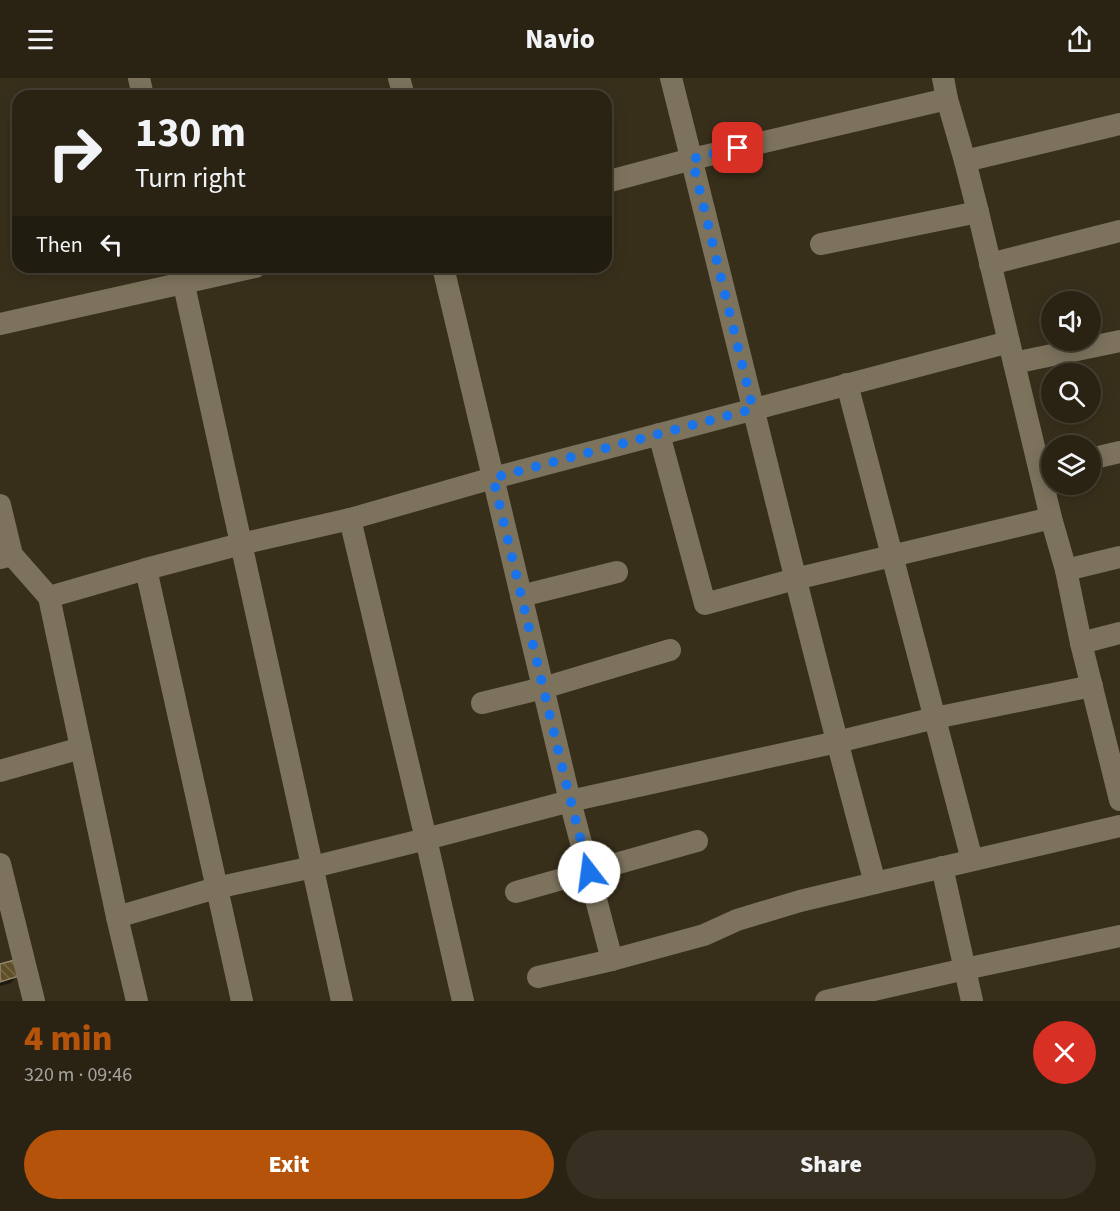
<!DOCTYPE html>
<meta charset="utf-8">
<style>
:root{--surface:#2a2314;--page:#362f22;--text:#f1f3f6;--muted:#a5a4a0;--line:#464034;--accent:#b45309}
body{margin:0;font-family:"Source Sans 3",sans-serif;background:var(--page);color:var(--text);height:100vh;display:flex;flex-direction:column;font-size:22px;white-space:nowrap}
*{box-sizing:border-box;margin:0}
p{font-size:20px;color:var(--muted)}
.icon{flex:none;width:33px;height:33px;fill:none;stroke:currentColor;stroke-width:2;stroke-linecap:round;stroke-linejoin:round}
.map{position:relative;height:923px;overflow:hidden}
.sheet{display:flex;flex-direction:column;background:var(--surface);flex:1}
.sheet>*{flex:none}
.top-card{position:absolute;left:12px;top:12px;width:600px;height:183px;border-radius:18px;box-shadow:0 3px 15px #0003,0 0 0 2px var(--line);background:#2a2314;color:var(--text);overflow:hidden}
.controls{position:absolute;left:1041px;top:213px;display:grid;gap:12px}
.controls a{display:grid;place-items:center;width:60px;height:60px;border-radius:50%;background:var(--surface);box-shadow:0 3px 15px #0003,0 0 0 2px var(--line);font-size:30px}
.pin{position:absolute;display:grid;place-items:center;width:51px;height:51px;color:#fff;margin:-26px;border-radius:12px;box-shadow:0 3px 9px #0006}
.me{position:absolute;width:66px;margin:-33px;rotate:345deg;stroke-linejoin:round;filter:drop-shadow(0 0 4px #0008)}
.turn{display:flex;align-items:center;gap:21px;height:126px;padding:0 24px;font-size:27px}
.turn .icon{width:78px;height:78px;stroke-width:2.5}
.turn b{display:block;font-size:42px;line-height:51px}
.then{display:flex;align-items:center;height:57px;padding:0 24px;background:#0003;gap:12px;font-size:22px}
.round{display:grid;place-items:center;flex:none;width:63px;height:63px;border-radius:32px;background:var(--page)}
.overview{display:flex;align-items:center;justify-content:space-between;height:102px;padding:0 24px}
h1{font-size:36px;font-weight:800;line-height:45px;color:var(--accent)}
.action{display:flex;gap:12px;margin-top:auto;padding:12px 24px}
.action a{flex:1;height:69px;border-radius:36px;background:var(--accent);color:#fff;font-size:24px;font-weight:800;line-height:69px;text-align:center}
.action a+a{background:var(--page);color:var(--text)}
header{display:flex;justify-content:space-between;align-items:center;height:78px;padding:0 24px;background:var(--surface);font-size:27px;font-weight:800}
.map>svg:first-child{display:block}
</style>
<header><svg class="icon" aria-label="menu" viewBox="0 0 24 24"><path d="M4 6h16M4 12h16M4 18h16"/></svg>Navio<svg class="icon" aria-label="share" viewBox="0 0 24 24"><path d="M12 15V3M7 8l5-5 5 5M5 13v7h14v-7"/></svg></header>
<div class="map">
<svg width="1120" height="923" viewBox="0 0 1120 923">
<defs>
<pattern id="building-back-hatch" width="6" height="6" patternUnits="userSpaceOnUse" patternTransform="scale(1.5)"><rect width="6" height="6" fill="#5f4e27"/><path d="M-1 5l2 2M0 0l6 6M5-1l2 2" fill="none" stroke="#766745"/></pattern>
</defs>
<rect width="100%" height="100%" fill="#382f1b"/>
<path fill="#0007" d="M0,887L17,898L11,905L0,908Z"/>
<path fill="url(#building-back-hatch)" stroke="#928871" stroke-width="1.5" d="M15,882L19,898L0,904V886Z"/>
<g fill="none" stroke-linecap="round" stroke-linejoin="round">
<g stroke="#7d735d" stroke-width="22">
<path d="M139,0L143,18"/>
<path d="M399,0L404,18"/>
<path d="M671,0C739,268 802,538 875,805L1120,748"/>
<path d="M943,0L947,21L965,83L978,134L1051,440L1066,492L1081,565L1120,722"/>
<path d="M965,83L1120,46"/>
<path d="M606,104L692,81L947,21"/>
<path d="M821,166L978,134"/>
<path d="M990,186L1120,153"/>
<path d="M180,189L342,923"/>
<path d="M443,189L570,723L426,761L463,923"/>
<path d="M0,246L255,189"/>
<path d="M1014,285L1120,263"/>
<path d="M847,306L972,782"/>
<path d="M659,356L705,526L795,501L1051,440"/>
<path d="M1090,381L1120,374"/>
<path d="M0,427L12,477L0,480"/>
<path d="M12,477L49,519"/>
<path d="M146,491L242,923"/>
<path d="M1066,492L1120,479"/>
<path d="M521,518L617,494"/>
<path d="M1081,565L1120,555"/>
<path d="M482,625L543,610L670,572"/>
<path d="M0,693L81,670"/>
<path d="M0,786L34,923"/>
<path d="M942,789L972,923"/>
<path d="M516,814L697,763"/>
<path d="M117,839L216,810L313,789L426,761L350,441"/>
<path d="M612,882L570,723L837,664L935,640L1092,608"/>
<path d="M538,899L612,882L704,857L737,842L800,823L875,805"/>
<path d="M137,923L117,839L49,519L146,491L241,466L350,441L493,400L1009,264"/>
<path d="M826,923L965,891L1120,858"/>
</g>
</g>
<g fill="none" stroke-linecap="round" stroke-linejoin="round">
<path stroke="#1a73e8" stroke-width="10" stroke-dasharray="0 18" d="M589,794L565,701L493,400L753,331L692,81L738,70"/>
</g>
</svg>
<div class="controls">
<a><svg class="icon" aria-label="sound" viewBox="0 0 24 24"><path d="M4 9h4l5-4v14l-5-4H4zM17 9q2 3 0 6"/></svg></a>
<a><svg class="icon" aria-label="search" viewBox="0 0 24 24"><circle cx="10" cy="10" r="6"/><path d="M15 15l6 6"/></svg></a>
<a><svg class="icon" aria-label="layers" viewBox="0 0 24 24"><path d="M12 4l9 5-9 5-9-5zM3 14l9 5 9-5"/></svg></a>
</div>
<div class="pin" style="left:738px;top:70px;background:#d93025"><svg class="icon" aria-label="arrive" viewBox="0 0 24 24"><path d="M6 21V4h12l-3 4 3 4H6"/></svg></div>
<svg class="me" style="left:589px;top:794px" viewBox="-20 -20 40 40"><circle r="19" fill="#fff"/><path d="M0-13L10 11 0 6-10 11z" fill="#1a73e8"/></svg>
<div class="top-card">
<div class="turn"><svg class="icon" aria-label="right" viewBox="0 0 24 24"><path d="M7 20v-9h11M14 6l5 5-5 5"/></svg><div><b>130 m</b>Turn right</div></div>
<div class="then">Then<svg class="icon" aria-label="left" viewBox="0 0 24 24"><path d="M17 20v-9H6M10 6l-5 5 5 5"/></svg></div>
</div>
</div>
<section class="sheet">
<div class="overview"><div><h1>4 min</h1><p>320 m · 09:46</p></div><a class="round" style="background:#d93025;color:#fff"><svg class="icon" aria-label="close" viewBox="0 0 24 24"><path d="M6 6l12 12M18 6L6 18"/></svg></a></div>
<div class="action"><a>Exit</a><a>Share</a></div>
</section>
